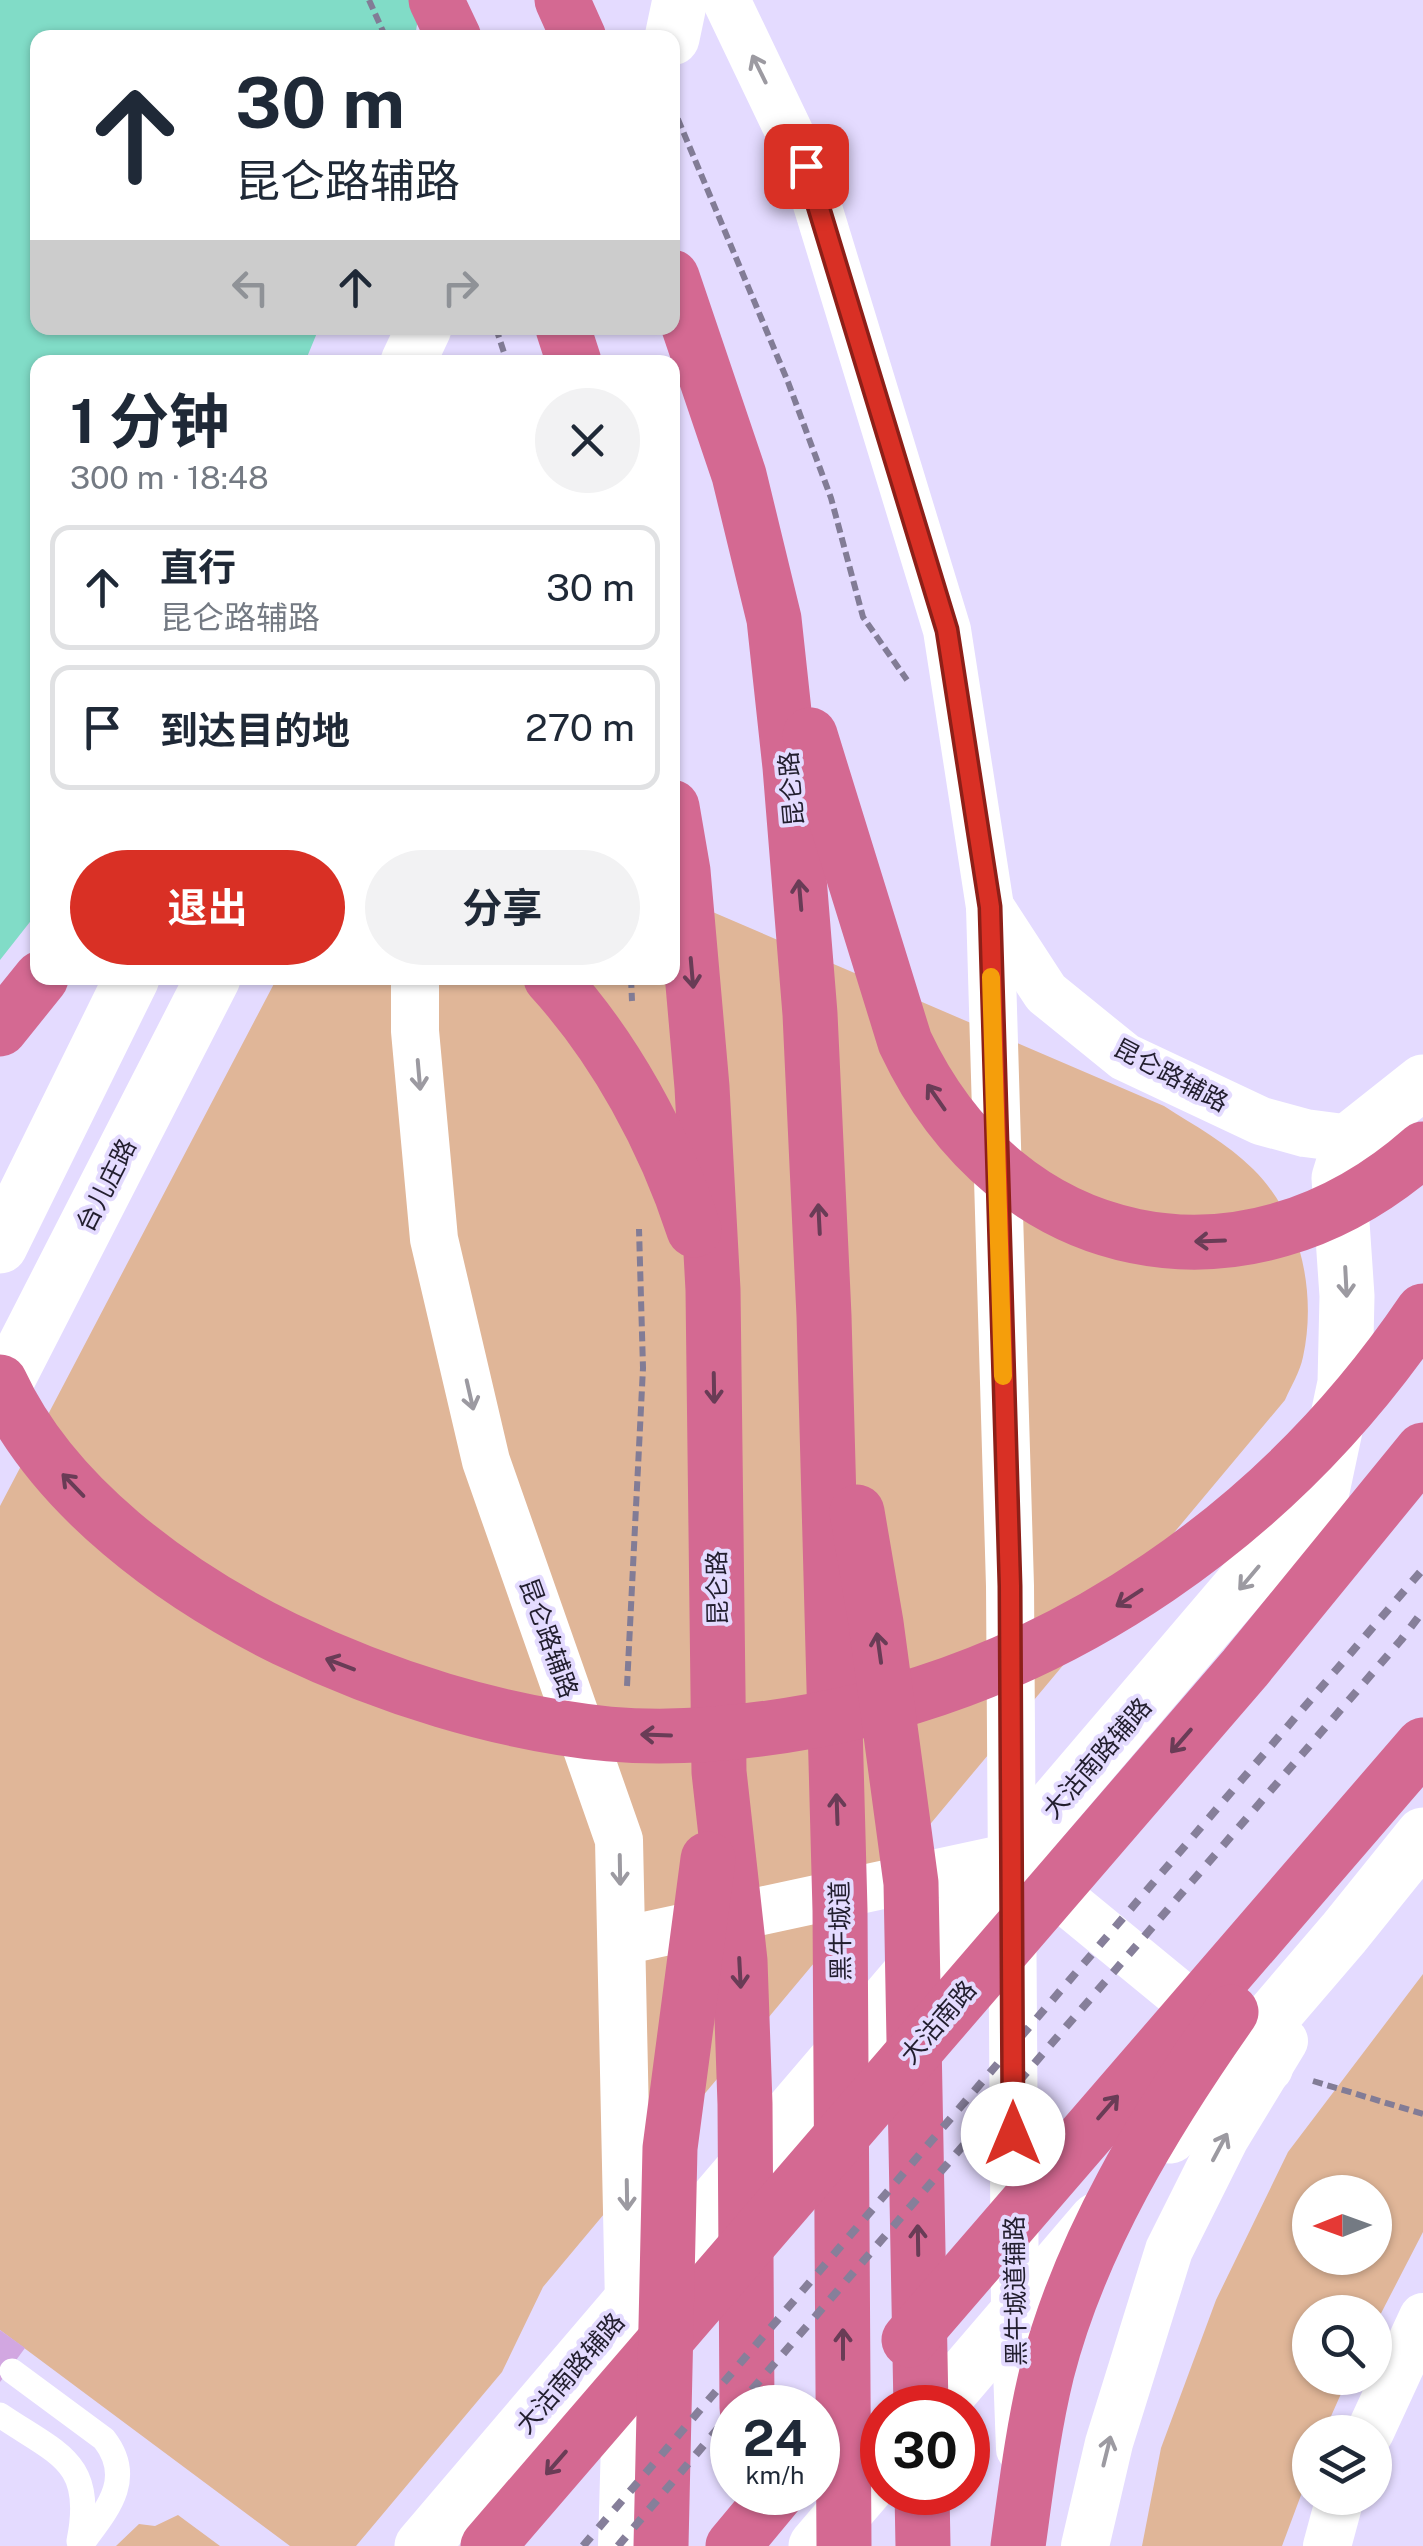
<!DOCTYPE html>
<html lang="zh">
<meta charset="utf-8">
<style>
:root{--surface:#fff;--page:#f2f2f3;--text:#1f2937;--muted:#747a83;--line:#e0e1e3;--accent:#d93025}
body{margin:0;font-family:"Public Sans","Noto Sans SC",sans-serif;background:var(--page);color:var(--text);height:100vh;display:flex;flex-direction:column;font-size:38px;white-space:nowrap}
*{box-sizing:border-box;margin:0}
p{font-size:32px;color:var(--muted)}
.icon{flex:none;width:55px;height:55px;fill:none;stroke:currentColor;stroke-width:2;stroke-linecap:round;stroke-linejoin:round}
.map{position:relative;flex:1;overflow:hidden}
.details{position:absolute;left:30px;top:355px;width:650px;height:630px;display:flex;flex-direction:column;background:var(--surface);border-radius:20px;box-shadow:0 2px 8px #0004}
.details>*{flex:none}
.banner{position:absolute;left:30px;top:30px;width:650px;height:305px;border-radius:20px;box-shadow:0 2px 8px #0004;background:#fff;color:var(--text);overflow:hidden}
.needle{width:65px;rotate:269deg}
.tools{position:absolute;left:1292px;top:2175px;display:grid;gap:20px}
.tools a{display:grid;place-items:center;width:100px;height:100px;border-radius:50%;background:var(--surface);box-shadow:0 2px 8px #0004;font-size:50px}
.speed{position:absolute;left:710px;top:2385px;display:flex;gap:20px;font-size:50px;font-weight:700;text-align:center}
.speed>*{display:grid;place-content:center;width:130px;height:130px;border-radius:50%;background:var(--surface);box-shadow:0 2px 8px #0004;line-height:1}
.speed small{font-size:25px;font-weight:400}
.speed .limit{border:15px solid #d22;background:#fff;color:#111}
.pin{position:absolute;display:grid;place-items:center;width:85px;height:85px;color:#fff;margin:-42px;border-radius:20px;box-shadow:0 5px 15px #0006}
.me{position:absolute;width:110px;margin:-55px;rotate:0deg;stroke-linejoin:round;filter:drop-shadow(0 0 8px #0008)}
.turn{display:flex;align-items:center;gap:35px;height:210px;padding:0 40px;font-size:45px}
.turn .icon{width:130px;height:130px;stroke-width:2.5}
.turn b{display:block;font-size:70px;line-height:85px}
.lanes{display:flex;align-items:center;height:95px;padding:0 40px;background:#0003;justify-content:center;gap:50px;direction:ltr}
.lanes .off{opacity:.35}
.round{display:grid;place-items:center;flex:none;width:105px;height:105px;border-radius:52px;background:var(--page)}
.headline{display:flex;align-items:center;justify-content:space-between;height:170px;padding:0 40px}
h1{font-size:60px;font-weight:700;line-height:75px}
.cta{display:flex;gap:20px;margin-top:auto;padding:20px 40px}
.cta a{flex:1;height:115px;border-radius:60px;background:var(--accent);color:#fff;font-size:40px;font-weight:700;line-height:115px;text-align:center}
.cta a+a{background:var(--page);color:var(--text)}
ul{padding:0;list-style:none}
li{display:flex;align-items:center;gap:30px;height:125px;margin:0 20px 15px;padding:0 20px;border:5px solid var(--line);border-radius:20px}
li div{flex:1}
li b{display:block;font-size:38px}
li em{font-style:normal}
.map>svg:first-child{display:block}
</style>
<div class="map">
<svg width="1423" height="2546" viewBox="0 0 1423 2546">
<rect width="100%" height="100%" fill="#e4dbff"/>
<g fill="#e0b698" fill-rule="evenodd">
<path d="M673,895L1164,1106C1195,1126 1227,1143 1253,1169C1301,1216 1317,1293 1303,1357C1300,1372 1291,1386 1285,1400L543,2287L502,2372L356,2546H290L0,2330V1506L277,978H672Z"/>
<path d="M1423,1974V2232L1375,2325V2312H1310V2378H1348L1324,2432H1310V2471L1282,2546H1142L1161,2448L1216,2300L1288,2152ZM1310,2192H1375V2258H1310Z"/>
<path d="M178,2515L220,2546H116L139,2524L155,2526Z"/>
</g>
<path fill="#81dcc7" d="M0,0H421L415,37L38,38V328H319L305,362H38L37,913L0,960Z"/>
<path fill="#d2a7e1" d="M0,2330L25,2348L0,2382Z"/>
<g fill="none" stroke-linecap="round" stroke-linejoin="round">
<g stroke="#827c96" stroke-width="6" stroke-dasharray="10 5" stroke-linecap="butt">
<path d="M369,0L386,38"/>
<path d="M672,105L788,382L831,498L863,617L907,680"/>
<path d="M496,328L507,362"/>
<path d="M631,978L632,1001"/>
<path d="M627,1686L643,1368L639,1229"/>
<path d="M1313,2081L1423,2114"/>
</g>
<g stroke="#fff" stroke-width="25">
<path d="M12,2371L104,2439C136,2480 105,2512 80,2546"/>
<path d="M0,2415C59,2455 95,2461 79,2541"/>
</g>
<g stroke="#fff" stroke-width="48">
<path d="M726,0L805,165L947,630L990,907L1010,1586L1015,2317L1020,2449"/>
<path d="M990,907L1046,993L1125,1057L1261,1121L1305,1133L1351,1139"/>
<path d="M415,978V1031L434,1239L486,1461L619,1840L629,2304L622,2546"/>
<path d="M622,1941L1012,1857L1269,2068"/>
<path d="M1370,2432L1423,2317"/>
<path d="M1085,2546L1109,2443L1169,2250L1225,2138L1284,2041"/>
<path d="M1327,2546L1340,2498"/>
</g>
<g stroke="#fff" stroke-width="55">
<path d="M672,38L680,0"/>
<path d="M408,362L424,328"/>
<path d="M0,1246L132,978"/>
<path d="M0,1394L213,978"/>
<path d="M1170,2136L1344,1933L1423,1835"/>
<path d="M936,2408L1097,2220"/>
<path d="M422,2546L1322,1491L1345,1383L1347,1296L1339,1178L1351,1139L1423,1082"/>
<path d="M816,2546L882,2469"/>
</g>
<g stroke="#d46992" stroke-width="55">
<path d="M436,0L454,38"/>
<path d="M562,0L579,38"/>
<path d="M672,277L739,475L774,619L790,767L810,1014L824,1316L840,1910L844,2546"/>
<path d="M563,328L574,362"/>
<path d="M810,735L905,1042C1007,1259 1244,1307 1423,1149"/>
<path d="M672,807L683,871L702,1087L713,1290L719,1772L740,1961L745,2104L747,2408"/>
<path d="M551,978C615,1048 665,1140 694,1230"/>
<path d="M0,1029L41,978"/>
<path d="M0,1382C53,1497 175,1585 285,1639C385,1687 498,1723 609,1734C677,1740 746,1733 812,1721C1063,1675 1281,1521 1423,1311"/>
<path d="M857,1512L876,1623L911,1883L921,2408"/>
<path d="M909,2340L1423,1745"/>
<path d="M922,2492L923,2546"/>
<path d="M488,2546L1245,1668L1423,1450"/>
<path d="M661,2546L670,2148L708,1859"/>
<path d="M733,2546L778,2492"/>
<path d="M1018,2546C1026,2488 1033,2429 1047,2372C1080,2243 1155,2120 1231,2012"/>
</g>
<g stroke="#867f9a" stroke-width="8" stroke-dasharray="12 12" stroke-linecap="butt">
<path d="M736,2408L1401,1640L1423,1611"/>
<path d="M583,2546L1423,1569"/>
<path d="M618,2546L732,2412"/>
</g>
</g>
<defs><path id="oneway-shaft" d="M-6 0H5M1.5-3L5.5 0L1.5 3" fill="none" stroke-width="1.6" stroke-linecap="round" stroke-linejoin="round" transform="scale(2.5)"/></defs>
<g stroke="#9c9aa1">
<use href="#oneway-shaft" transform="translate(759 69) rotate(-116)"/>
<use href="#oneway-shaft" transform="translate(419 1075) rotate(85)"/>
<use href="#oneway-shaft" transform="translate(1346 1282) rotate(87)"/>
<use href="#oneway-shaft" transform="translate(470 1395) rotate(77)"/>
<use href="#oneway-shaft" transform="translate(1249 1578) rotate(130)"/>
<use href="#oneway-shaft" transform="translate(620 1870) rotate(89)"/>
<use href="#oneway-shaft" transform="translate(1220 2147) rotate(-62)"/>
<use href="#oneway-shaft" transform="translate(627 2195) rotate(89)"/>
<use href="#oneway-shaft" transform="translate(1107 2451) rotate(-76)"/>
</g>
<g stroke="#693c56">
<use href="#oneway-shaft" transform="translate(800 895) rotate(-95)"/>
<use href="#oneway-shaft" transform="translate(692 973) rotate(85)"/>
<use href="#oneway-shaft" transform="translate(936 1097) rotate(-125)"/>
<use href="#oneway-shaft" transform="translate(819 1219) rotate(-93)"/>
<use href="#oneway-shaft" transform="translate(1210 1241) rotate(178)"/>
<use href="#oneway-shaft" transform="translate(714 1388) rotate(89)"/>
<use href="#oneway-shaft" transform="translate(73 1485) rotate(-134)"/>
<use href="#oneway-shaft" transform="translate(1129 1598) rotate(147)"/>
<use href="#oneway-shaft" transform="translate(879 1648) rotate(-98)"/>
<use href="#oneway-shaft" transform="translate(340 1664) rotate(-159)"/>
<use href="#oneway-shaft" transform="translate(656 1735) rotate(-178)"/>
<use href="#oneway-shaft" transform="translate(1181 1741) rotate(131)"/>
<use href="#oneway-shaft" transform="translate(837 1809) rotate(-92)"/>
<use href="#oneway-shaft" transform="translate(740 1973) rotate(87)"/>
<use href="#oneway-shaft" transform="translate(1108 2107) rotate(-49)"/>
<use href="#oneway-shaft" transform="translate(918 2240) rotate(-91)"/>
<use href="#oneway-shaft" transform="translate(843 2344) rotate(-90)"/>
<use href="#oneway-shaft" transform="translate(556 2463) rotate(131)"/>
</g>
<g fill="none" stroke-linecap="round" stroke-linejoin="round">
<defs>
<path id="route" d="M806,166L947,630L990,907L1010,1586L1013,2134"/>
</defs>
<use href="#route" stroke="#8d1f18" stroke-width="25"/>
<use href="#route" stroke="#d93025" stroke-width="18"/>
<path stroke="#f59e0b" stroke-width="18" d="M991,977L1003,1376"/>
</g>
<g text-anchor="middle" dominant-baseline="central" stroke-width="8" stroke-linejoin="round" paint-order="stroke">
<g font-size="25" fill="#221e2e" stroke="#e4dbff">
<text transform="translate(791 789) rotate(-95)">昆仑路</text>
<text transform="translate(1171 1075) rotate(28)">昆仑路辅路</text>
<text transform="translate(106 1185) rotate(-63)">台儿庄路</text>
<text transform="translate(717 1588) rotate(-91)">昆仑路</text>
<text transform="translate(549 1638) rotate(70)">昆仑路辅路</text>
<text transform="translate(1097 1758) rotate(-49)">大沽南路辅路</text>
<text transform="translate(840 1931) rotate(-91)">黑牛城道</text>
<text transform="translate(938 2022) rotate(-49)">大沽南路</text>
<text transform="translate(1015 2291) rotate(-91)">黑牛城道辅路</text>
<text transform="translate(570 2373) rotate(-49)">大沽南路辅路</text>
</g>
</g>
</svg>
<div class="tools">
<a><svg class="needle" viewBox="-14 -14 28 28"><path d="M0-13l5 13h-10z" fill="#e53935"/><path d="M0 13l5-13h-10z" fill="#747a83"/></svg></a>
<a><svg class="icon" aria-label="search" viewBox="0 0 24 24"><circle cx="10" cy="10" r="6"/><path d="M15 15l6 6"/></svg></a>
<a><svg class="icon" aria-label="layers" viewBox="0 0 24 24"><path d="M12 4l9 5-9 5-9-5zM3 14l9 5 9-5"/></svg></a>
</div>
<div class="speed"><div>24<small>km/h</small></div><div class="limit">30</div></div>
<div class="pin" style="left:806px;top:166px;background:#d93025"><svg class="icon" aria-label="arrive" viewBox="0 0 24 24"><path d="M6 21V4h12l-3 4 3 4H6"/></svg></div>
<svg class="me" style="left:1013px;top:2134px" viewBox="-20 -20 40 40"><circle r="19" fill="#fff"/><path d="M0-13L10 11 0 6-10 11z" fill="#d93025"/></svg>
<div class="banner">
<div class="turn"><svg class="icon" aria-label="ahead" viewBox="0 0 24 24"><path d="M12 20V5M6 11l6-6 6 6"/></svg><div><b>30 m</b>昆仑路辅路</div></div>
<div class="lanes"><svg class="icon off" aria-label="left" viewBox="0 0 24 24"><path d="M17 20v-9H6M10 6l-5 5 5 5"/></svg><svg class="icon" aria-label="ahead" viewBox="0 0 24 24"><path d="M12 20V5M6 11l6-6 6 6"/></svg><svg class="icon off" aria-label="right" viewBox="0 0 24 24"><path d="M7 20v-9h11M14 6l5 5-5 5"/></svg></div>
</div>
<section class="details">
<div class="headline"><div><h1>1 分钟</h1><p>300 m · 18:48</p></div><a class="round"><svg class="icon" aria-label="close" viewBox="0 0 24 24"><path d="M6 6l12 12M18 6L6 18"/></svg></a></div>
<ul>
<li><svg class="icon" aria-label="ahead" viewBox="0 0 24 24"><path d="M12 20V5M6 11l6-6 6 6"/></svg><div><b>直行</b><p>昆仑路辅路</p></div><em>30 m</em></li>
<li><svg class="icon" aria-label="arrive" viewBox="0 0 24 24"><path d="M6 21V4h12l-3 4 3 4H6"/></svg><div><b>到达目的地</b></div><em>270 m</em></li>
</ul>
<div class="cta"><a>退出</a><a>分享</a></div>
</section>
</div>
